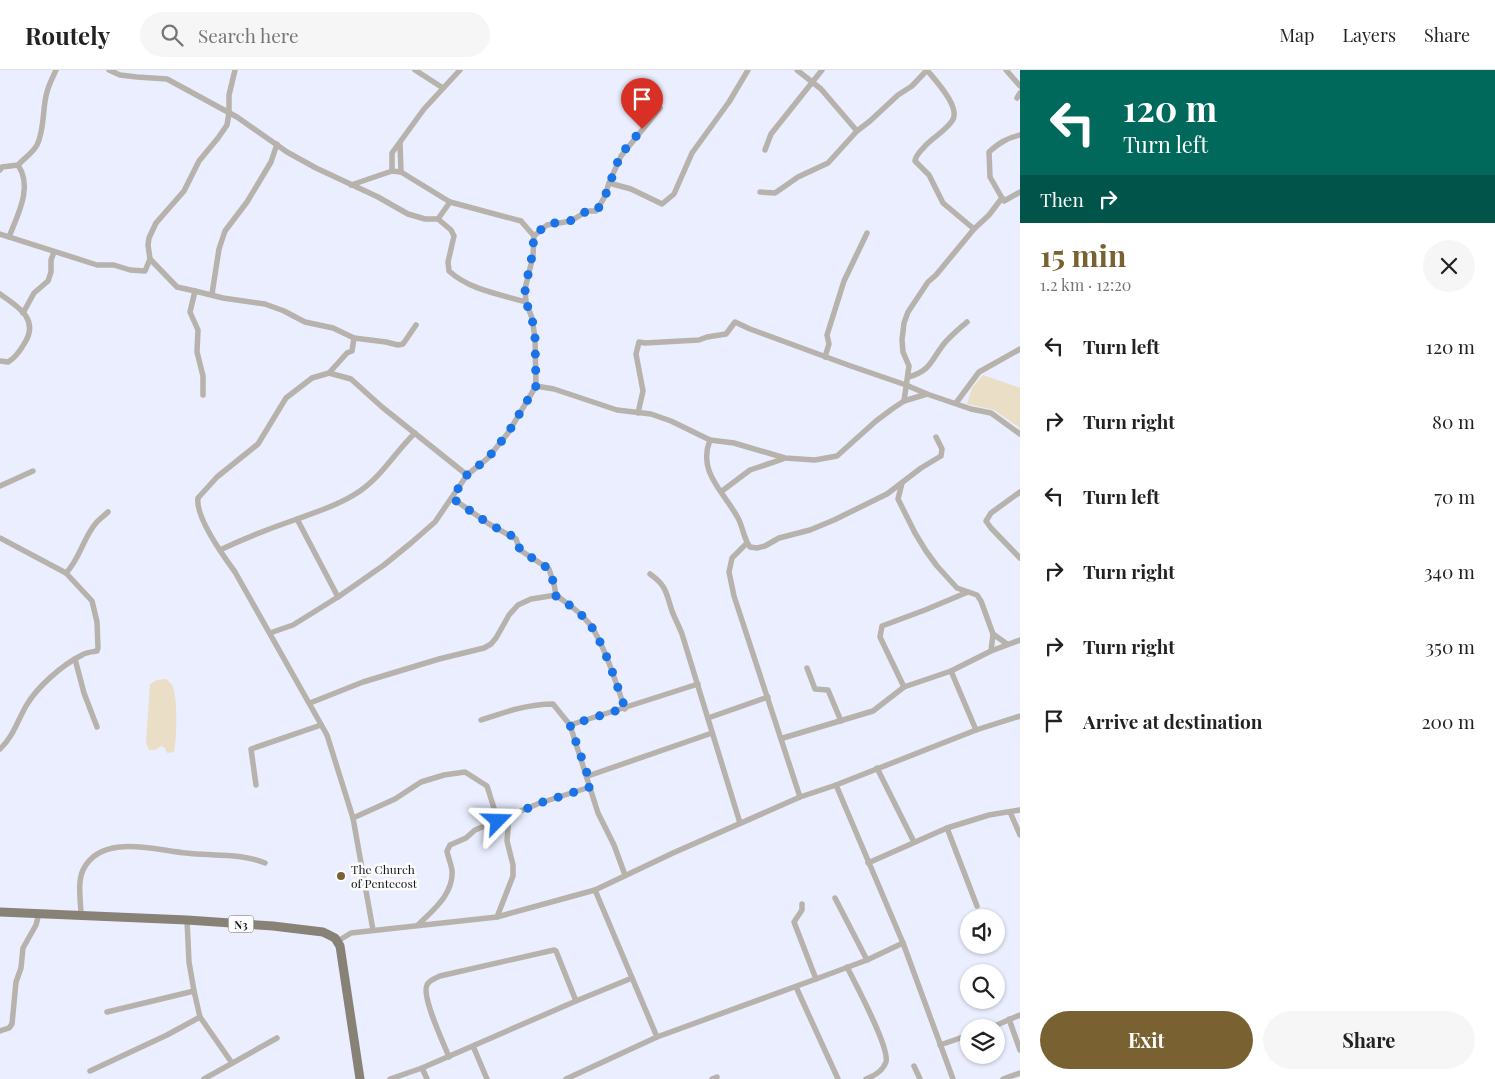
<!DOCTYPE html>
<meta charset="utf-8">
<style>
:root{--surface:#fff;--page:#f6f6f6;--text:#222;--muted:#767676;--line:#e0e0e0;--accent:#7a6132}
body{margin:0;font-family:"Playfair Display",serif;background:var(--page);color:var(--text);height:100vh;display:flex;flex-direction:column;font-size:19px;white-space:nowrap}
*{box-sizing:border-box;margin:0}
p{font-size:16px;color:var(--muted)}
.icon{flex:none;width:28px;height:28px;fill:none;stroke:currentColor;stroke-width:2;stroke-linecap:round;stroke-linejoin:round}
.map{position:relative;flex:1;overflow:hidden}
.panel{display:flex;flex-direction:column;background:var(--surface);width:475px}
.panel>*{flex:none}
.hud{background:#00695c;color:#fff;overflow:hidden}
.controls{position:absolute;left:960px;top:839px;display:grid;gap:10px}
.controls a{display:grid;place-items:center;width:45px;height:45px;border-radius:50%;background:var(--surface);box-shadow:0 1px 4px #0004;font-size:25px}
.pin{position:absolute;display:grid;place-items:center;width:42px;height:42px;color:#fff;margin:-51px -21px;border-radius:50% 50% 50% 0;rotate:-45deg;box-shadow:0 0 5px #0007}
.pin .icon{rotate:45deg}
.me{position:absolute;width:55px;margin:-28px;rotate:68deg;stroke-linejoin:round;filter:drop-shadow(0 0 4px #0008)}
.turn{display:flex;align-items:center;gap:18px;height:105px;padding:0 20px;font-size:22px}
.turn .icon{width:65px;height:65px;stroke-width:2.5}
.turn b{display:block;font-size:35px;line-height:42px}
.then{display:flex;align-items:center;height:48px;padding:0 20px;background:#0003;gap:10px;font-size:19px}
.round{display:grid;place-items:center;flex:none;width:52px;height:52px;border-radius:26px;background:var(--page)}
.summary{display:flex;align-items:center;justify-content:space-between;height:85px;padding:0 20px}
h1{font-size:30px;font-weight:700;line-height:38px;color:var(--accent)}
.action{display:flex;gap:10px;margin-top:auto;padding:10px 20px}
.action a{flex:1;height:58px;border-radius:30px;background:var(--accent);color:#fff;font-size:20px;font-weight:700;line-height:58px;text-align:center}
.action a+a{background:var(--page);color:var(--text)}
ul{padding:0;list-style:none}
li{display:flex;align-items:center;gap:15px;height:75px;padding:0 20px}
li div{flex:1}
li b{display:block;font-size:19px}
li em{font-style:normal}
header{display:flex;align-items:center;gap:30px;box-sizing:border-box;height:70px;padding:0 25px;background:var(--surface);border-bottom:1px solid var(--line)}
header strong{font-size:24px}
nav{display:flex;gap:28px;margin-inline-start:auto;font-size:18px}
.search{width:350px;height:45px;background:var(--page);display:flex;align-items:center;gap:12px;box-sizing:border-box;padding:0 18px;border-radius:28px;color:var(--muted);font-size:19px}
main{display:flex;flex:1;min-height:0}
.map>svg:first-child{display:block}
</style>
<header>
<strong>Routely</strong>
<div class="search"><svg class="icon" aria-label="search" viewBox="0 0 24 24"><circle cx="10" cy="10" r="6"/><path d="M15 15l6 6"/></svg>Search here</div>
<nav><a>Map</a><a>Layers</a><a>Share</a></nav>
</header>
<main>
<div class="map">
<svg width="1020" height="1009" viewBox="0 0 1020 1009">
<rect width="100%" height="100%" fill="#eaeeff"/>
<g fill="#ebdec6">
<path d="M983,305L1020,318V358L994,340L967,334L972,318Z"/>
<path d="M166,609C168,611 171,613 172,615C178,625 177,671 174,682L167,683L165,678L161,676L155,680H149L146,673L150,614L157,610Z"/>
</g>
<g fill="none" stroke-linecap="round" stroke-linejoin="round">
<g stroke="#b7b3ac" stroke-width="5.5">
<path d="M109,0L120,5L137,7L167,9L237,47L287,82L316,98L378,127L408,144L425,149H438L451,160L454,166L448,192L449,201C470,220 499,224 526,232"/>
<path d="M415,0L443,18"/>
<path d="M797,0L821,19L857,61"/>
<path d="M927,0C935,10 962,38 952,51C946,60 934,67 926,75C921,81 916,84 915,91L929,105L943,133L974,159"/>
<path d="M1006,0L1020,16"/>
<path d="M1017,28L1020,23"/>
<path d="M400,73L401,102"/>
<path d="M765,80L771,64L822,0"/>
<path d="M0,100L2,97L18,95C24,88 32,84 37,75C45,59 42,39 47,22C49,14 53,7 56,0"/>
<path d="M392,101L401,102L450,132L521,151L534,166"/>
<path d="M609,113L621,86L660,38"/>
<path d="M351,115L392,101V83L424,39L460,0"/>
<path d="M760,122L775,123L798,107L828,93L857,61L870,51L898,25L912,16L927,0"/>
<path d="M1002,128L990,107L989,82C999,73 1007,68 1020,65"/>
<path d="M1002,128L1004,131L1020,122"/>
<path d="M438,149L450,132"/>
<path d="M0,164L97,195H114L130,200L145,201L150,189"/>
<path d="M9,167C18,144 33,117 18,95"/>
<path d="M195,221L177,217L150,189L148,175L149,168L156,153L184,121L199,91L218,68L227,55L229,43V25L235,0"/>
<path d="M0,224C19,237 40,250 24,274C20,281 15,288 8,292L0,291"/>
<path d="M212,224L219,179L225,161L247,132L271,92L277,74"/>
<path d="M23,243L34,223L48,211L51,202V190L54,182"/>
<path d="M354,268L386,272L398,275L403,274L416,255"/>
<path d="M825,287L829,274L827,265L844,211L867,163"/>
<path d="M909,307C931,300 930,292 943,275C950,266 959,259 967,252"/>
<path d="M536,316L554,319L617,340L651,344L671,351L710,370C697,402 724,422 738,448C743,457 744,470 750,477L757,478L765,476L779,468L810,460L834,450L887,424L921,398L941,386L942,379L936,367"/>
<path d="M203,325V306L197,282L198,260L190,242L195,221L223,228L265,234L284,241L305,252L333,258L354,268L352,281L347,283L329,303"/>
<path d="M904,331L909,296L903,282L902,270L904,253L908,242L928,212L936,205L974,159L989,145L1002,128"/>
<path d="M956,333L979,302L1020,279"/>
<path d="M638,343L643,321L636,284L639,272L645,273L699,270L707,267L726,264L735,252L750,259L848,295L906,315L927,324"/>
<path d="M710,370L734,373L785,388L815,390L837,386L876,351L892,339L904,331L927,324L971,339L991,343L1020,364"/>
<path d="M902,413L898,429L915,463L926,481L937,496L957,518L977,525L981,531L993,564L991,581"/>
<path d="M0,416L33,401"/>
<path d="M722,421L750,400L783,389"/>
<path d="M1020,422L991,443L986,451L991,458L1020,488"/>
<path d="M452,428L489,454L516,469L520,480L549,499L554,514L556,525"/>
<path d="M297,449L338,527"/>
<path d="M0,468L66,503C80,489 83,468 96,453C99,449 104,446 108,442"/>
<path d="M747,473L732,488L729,502L734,526L800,727"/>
<path d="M220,480C245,468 271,458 297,449C319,441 341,434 360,421C382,406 396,381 415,363"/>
<path d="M650,504C667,516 666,523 672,541C675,549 679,556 682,564L740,753"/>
<path d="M270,563L293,555L338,527L384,495L411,473L435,452L467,405L488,388L508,363L536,316L535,268L532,248L526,232L525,219L533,186L534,166L547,155L571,151L587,141H596L604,128L609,113L631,119L662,134L674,124L692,83L729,32L748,0"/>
<path d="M993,564L1007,574"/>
<path d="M75,589L84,623L97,657"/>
<path d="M807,598L815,619L828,620L841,651"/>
<path d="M951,601L976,660"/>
<path d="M904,617L880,567L882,556L925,540L968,522"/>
<path d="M310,633L363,612L439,589L484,578L491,574L496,568L509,545L518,535L531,529L556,525C566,533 578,540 586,550C602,566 617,616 625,639"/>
<path d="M708,648L768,627"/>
<path d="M481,650C505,642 528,634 553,634L570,655L598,743L614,775L625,805"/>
<path d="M570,655L698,614"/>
<path d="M783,668L873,641L904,617L951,601L991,581L1020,570"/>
<path d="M0,679C13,667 17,652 26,636C37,617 62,595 82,585C87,582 92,582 97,581L98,578L97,552L92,531L66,503"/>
<path d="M877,698L914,772"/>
<path d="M588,706L712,663"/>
<path d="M256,715L251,679L321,655"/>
<path d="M836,715L903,873L953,1009"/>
<path d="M1010,742L1020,765"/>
<path d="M353,748L395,729L421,712L444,705L465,702L487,716L498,751"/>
<path d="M947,758L977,836"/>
<path d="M868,793L947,758L989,745L1020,740"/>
<path d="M595,820L657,967"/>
<path d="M835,828L867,890"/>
<path d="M802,834V840L794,852L816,909"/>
<path d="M81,846C81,832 77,813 83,800C101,763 155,780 186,783C212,786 241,783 265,793"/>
<path d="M497,847L513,806V795L507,771L509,747"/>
<path d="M187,850L189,892L194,921L200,947L232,993"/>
<path d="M418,855C433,840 454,824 452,800C451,794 448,787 447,781L450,775L466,768L475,760L540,733L590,717"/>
<path d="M373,860L353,748L327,665L235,502C224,487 195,447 198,428L217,407L258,374L286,328L312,308L329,303L351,309L382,337L467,405"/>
<path d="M338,871L351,863L497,847L595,820L673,783L800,727L836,715L976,660L1020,646"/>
<path d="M847,897C855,913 890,978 886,992C883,1001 874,1006 866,1009"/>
<path d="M796,917L838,1009"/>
<path d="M107,942L194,921"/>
<path d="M1009,949L1020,980"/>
<path d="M990,958L1020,945"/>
<path d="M0,961L9,958L12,954L16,912L21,898L23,878L36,855L39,843"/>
<path d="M940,975L969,965"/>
<path d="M473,976L487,1009"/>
<path d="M449,987C444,974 421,926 427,915C429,910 436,908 440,906L554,880L556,881L576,931"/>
<path d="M914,996L920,1009"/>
<path d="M422,998L427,1009"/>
<path d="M90,1001L167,965L200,947"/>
<path d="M204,1009L277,968"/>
<path d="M390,1009L422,998L576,931L632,908"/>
<path d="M566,1009L657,967L816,909L867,890L903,873"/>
<path d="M712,1009L717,1007"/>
<path d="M1003,1009L1020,1003"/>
</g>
<path stroke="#888175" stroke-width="9" d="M0,842L187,850L273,856L323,862L335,868L340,876L360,1009"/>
</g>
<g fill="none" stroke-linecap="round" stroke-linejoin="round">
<path stroke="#1a73e8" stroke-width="9" stroke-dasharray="0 16.2" d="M498,751L540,733L590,717L588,706L570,655L625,638C617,616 602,566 586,550C578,540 566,533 556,526L554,514L549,499L520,480L516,468L489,454L452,428L467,405L488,388L508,363L536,316L535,268L532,248L526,232L525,219L532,186L534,166L547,154L570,151L587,141H596C607,129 612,103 620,87C626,77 635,68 642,59"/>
</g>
<circle fill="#7a6132" stroke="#fcfcfc" stroke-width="2" cx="341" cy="806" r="5"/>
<g text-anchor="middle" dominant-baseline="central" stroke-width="5" stroke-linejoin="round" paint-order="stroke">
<rect fill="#fcfcfc" stroke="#5c5c61" stroke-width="1" x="228.5" y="845.5" width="25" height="17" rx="4"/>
<g font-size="11" font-weight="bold" fill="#17181e">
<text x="241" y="854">N3</text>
</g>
<g font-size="12" fill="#17181e" stroke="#fcfcfc" text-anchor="start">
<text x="351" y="799">The Church<tspan x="351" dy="14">of Pentecost</tspan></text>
</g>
</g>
</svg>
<div class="controls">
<a><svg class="icon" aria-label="sound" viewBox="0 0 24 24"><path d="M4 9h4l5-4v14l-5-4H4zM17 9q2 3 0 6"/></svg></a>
<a><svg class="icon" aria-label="search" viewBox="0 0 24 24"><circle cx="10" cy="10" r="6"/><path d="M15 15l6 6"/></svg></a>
<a><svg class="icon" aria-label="layers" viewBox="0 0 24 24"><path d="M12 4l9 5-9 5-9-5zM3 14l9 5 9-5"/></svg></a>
</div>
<div class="pin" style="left:642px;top:59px;background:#d93025"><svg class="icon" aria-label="arrive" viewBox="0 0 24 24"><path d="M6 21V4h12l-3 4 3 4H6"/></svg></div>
<svg class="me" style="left:498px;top:751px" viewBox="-20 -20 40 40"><path d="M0-17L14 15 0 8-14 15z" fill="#1a73e8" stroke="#fff" stroke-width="4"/></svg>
</div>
<section class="panel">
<div class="hud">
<div class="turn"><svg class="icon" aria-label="left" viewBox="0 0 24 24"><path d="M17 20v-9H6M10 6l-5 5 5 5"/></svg><div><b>120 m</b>Turn left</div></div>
<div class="then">Then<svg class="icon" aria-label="right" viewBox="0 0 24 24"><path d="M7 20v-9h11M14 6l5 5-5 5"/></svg></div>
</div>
<div class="summary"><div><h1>15 min</h1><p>1.2 km · 12:20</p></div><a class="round"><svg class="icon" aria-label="close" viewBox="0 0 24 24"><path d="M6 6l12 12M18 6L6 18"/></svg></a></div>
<ul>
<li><svg class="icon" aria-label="left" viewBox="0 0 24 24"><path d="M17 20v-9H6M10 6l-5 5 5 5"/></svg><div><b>Turn left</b></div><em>120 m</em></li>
<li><svg class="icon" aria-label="right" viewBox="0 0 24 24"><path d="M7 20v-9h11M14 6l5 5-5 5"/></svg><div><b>Turn right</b></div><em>80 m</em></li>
<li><svg class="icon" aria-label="left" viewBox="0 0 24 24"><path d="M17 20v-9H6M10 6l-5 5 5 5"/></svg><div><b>Turn left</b></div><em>70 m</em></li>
<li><svg class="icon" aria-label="right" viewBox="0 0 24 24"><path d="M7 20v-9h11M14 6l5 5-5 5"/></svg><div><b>Turn right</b></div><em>340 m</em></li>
<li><svg class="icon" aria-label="right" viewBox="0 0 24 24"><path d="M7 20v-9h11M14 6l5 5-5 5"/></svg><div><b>Turn right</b></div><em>350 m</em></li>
<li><svg class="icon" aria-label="arrive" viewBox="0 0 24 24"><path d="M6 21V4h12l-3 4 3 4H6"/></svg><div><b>Arrive at destination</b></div><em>200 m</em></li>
</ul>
<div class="action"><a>Exit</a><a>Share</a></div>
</section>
</main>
